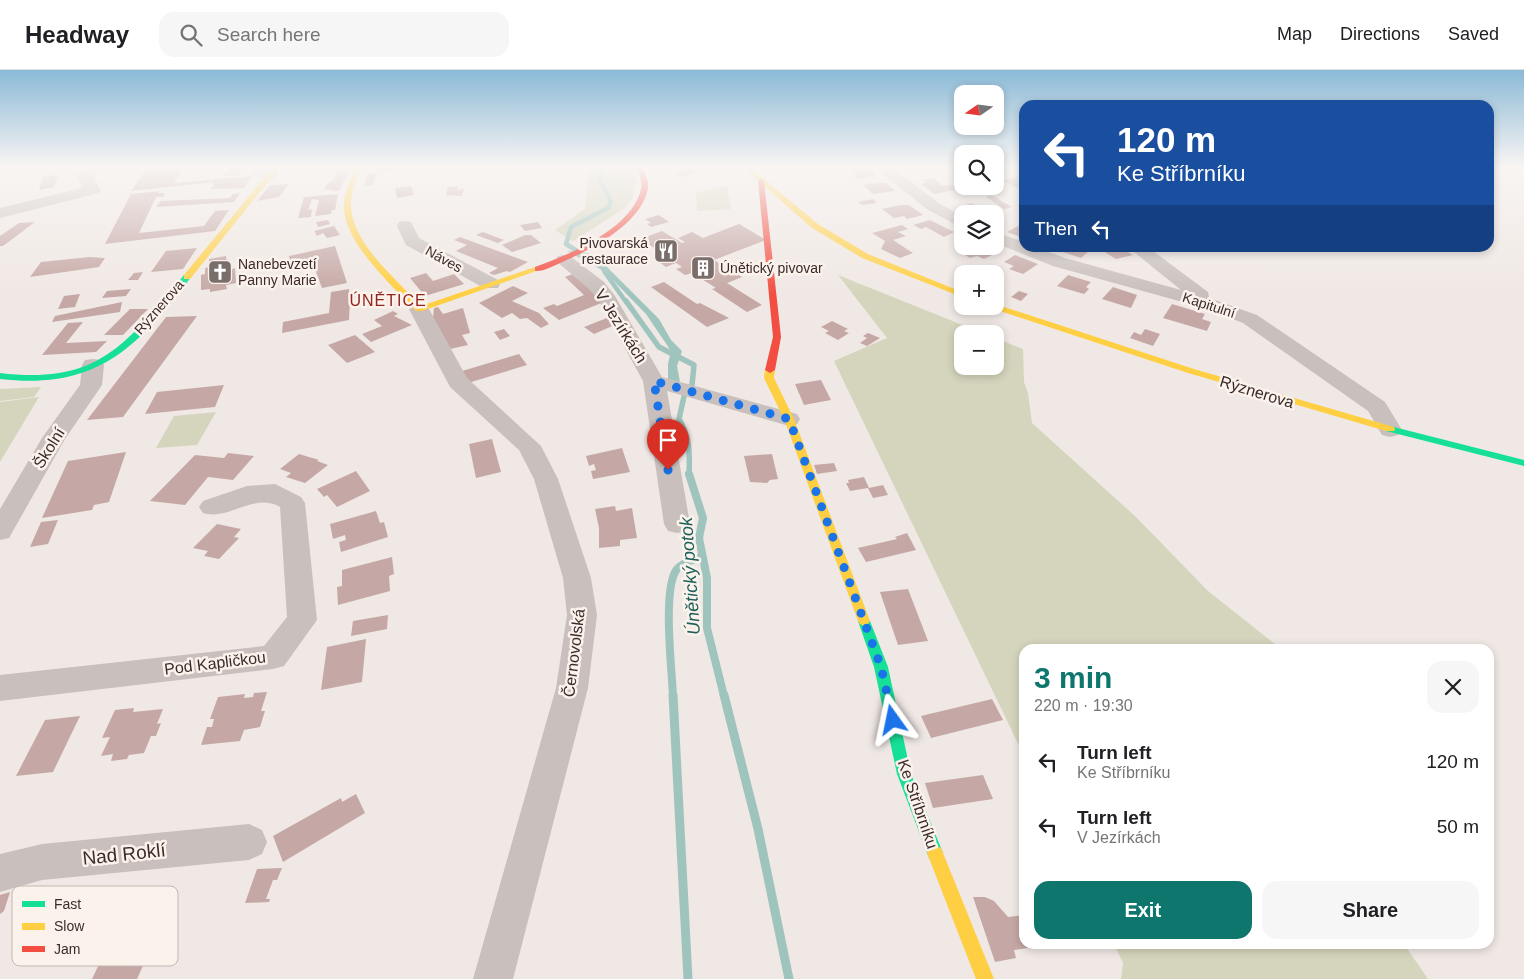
<!DOCTYPE html>
<meta charset="utf-8">
<style>
:root{--surface:#fff;--page:#f6f6f6;--text:#202124;--muted:#757577;--line:#e0e0e0;--accent:#0f766e}
body{margin:0;font-family:Helvetica,sans-serif;background:var(--page);color:var(--text);height:100vh;display:flex;flex-direction:column;font-size:19px;white-space:nowrap}
*{box-sizing:border-box;margin:0}
p{font-size:16px;color:var(--muted)}
.icon{flex:none;width:28px;height:28px;fill:none;stroke:currentColor;stroke-width:2;stroke-linecap:round;stroke-linejoin:round}
.map{position:relative;flex:1;overflow:hidden}
.sheet{position:absolute;left:1019px;top:574px;width:475px;height:305px;display:flex;flex-direction:column;background:var(--surface);border-radius:15px;box-shadow:0 2px 8px #0003}
.sheet>*{flex:none}
.top-card{position:absolute;left:1019px;top:30px;width:475px;height:152px;border-radius:15px;box-shadow:0 2px 8px #0003;background:#1a4fa0;color:#fff;overflow:hidden}
.needle{width:32px;rotate:256deg}
.tools{position:absolute;left:954px;top:15px;display:grid;gap:10px}
.tools a{display:grid;place-items:center;width:50px;height:50px;border-radius:10px;background:var(--surface);box-shadow:0 2px 8px #0003;font-size:25px}
.pin{position:absolute;display:grid;place-items:center;width:42px;height:42px;color:#fff;margin:-51px -21px;border-radius:50% 50% 50% 0;rotate:-45deg;box-shadow:0 0 5px #0007}
.pin .icon{rotate:45deg}
.me{position:absolute;width:55px;margin:-28px;rotate:348deg;stroke-linejoin:round;filter:drop-shadow(0 0 4px #0008)}
.turn{display:flex;align-items:center;gap:18px;height:105px;padding:0 15px;font-size:22px}
.turn .icon{width:65px;height:65px;stroke-width:2.5}
.turn b{display:block;font-size:35px;line-height:42px}
.then{display:flex;align-items:center;height:48px;padding:0 15px;background:#0003;gap:10px;font-size:19px}
.round{display:grid;place-items:center;flex:none;width:52px;height:52px;border-radius:15px;background:var(--page)}
.overview{display:flex;align-items:center;justify-content:space-between;height:85px;padding:0 15px}
h1{font-size:30px;font-weight:700;line-height:38px;color:var(--accent)}
.action{display:flex;gap:10px;margin-top:auto;padding:10px 15px}
.action a{flex:1;height:58px;border-radius:15px;background:var(--accent);color:#fff;font-size:20px;font-weight:700;line-height:58px;text-align:center}
.action a+a{background:var(--page);color:var(--text)}
ul{padding:0;list-style:none}
li{display:flex;align-items:center;gap:15px;height:65px;padding:0 15px}
li div{flex:1}
li b{display:block;font-size:19px}
li em{font-style:normal}
header{display:flex;align-items:center;gap:30px;box-sizing:border-box;height:70px;padding:0 25px;background:var(--surface);border-bottom:1px solid var(--line)}
header strong{font-size:24px}
nav{display:flex;gap:28px;margin-inline-start:auto;font-size:18px}
.search{width:350px;height:45px;background:var(--page);display:flex;align-items:center;gap:12px;box-sizing:border-box;padding:0 18px;border-radius:15px;color:var(--muted);font-size:19px}
.map>svg:first-child{display:block}
</style>
<header>
<strong>Headway</strong>
<div class="search"><svg class="icon" aria-label="search" viewBox="0 0 24 24"><circle cx="10" cy="10" r="6"/><path d="M15 15l6 6"/></svg>Search here</div>
<nav><a>Map</a><a>Directions</a><a>Saved</a></nav>
</header>
<div class="map">
<svg width="1524" height="909" viewBox="0 0 1524 909">
<rect width="100%" height="100%" fill="#f0e8e4"/>
<g fill="#d5d5bd">
<path d="M589,96H627L637,111L632,129L625,138L573,171L555,160L585,139Z"/>
<path d="M727,116L731,139L697,141L696,123Z"/>
<path d="M838,205L985,264H962V296H995V268L1023,279L1024,312L1028,323L1032,353L1136,447L1208,521L1281,579H1024V686L834,291L887,268Z"/>
<path d="M41,317L34,327L0,331V319Z"/>
<path d="M39,327L0,392V332Z"/>
<path d="M216,342L197,375L156,378L174,346Z"/>
<path d="M1114,874H1404L1428,909H1121L1123,893Z"/>
</g>
<path fill="#9fc4be" d="M567,181L588,183L607,197L659,249L671,270L682,281L677,296L680,312L668,309V294L671,281L646,244L612,209L600,199Z"/>
<g fill="none" stroke-linecap="round" stroke-linejoin="round">
<g stroke="#9fc4be" stroke-width="4.5">
<path d="M580,183L566,174L571,157L608,138L611,131L599,110L603,99L600,96"/>
<path d="M604,201L626,232"/>
</g>
<path stroke="#9fc4be" stroke-width="5.5" d="M626,231L659,277L694,295L692,315L685,322L679,349C690,367 690,384 689,405"/>
<g stroke="#9fc4be" stroke-width="8">
<path d="M689,404L703,448L699,468L707,508V558L724,626"/>
<path d="M673,626C672,600 662,518 677,499C683,492 693,490 701,487"/>
</g>
<g stroke="#9fc4be" stroke-width="9">
<path d="M673,625L688,909"/>
<path d="M724,625L758,759L789,909"/>
</g>
</g>
<g fill="#c5a8a5">
<path d="M184,96L174,113L252,106L244,118L211,119L215,112L131,121L146,100Z"/>
<path d="M230,96H242L240,105L223,106L224,103L228,102Z"/>
<path d="M334,96H352L349,100L325,102L327,98Z"/>
<path d="M399,96L400,98L377,103L373,115L364,116L368,103L376,102L374,99Z"/>
<path d="M849,96H865L876,105L857,109L853,105L858,104Z"/>
<path d="M689,97L698,101L684,107L674,103Z"/>
<path d="M349,101L339,121L324,119L329,112L332,111L337,102Z"/>
<path d="M58,105L54,117L39,120L43,107Z"/>
<path d="M1021,107L1024,109V117L1017,118L1002,110Z"/>
<path d="M934,108L941,115H954L960,119L934,124L921,114L926,113L922,110Z"/>
<path d="M879,113H886L895,121L873,124L863,115Z"/>
<path d="M289,114L279,127L257,131L270,115Z"/>
<path d="M411,116L414,125L397,128L395,118Z"/>
<path d="M458,116L457,120L464,119L462,126L446,125L448,117Z"/>
<path d="M159,121L158,123H165L163,127H156L139,163L204,156L215,141L229,140L215,161L105,174L131,124Z"/>
<path d="M240,123L234,132L156,137L161,131L230,128L233,124Z"/>
<path d="M338,124L335,140H332L331,144L315,146L319,130L312,129L308,140L312,139L311,147L298,148L304,127Z"/>
<path d="M991,125L1012,137L1004,139L986,127Z"/>
<path d="M873,129L877,133L862,135L858,132Z"/>
<path d="M971,133L987,141L984,142L986,144H966L956,139Z"/>
<path d="M900,135H909L923,145L907,149L904,146L894,148L882,139Z"/>
<path d="M659,145L669,152L651,157L647,154L651,153L645,149Z"/>
<path d="M328,150L330,154L318,157L316,152Z"/>
<path d="M930,150L954,162L944,167L926,157L921,159L913,155Z"/>
<path d="M35,152L3,176H0V166L19,153Z"/>
<path d="M538,152L542,158L525,161L520,155Z"/>
<path d="M739,154L766,170L714,190L742,207L727,213L762,235L747,242L712,219L716,218L692,203L685,205L676,199L682,197L676,193L666,197L654,188L664,184L640,169L662,161L682,173L685,172L678,168L692,162L703,168Z"/>
<path d="M902,155L908,159L898,162L906,166L893,170L913,183L900,188L881,179L885,171L872,163Z"/>
<path d="M1020,155L1024,156V168L1007,162Z"/>
<path d="M334,156L340,165L327,168L323,163L317,166L314,161Z"/>
<path d="M483,162L504,170L498,173L476,165Z"/>
<path d="M525,165H531L541,173L512,182L502,175Z"/>
<path d="M460,167L528,192L510,202L507,201L494,205L489,203L498,198L456,181L467,175L454,170Z"/>
<path d="M962,175L985,176L1000,181L984,189L977,186L970,188L954,178Z"/>
<path d="M335,176L347,213L322,218L313,194L291,198L289,186Z"/>
<path d="M197,178L183,199L151,202L166,181Z"/>
<path d="M1068,178H1082L1090,180L1081,188L1063,182Z"/>
<path d="M1110,178H1121L1133,185L1116,189L1103,181Z"/>
<path d="M1015,185L1038,194L1023,204L1009,199L1014,196L1004,192Z"/>
<path d="M226,186L227,194L232,193V199L235,198L236,213L226,215L227,219L210,222V219L201,220V205L205,204V198L210,197L209,189Z"/>
<path d="M90,187L105,188L99,197L30,207L41,192Z"/>
<path d="M143,202L138,210H128L134,203Z"/>
<path d="M426,203L433,211L454,204L464,214L425,226L410,208Z"/>
<path d="M575,203L604,232L559,250L543,238L554,234L557,236L584,225L565,207Z"/>
<path d="M1068,205L1091,212L1086,217L1089,219L1084,224L1057,216Z"/>
<path d="M664,212L697,234L700,233L729,248L707,257L651,217Z"/>
<path d="M513,216L528,223L512,231L539,243L549,254L541,258L527,248L520,249L512,243L502,248L479,233Z"/>
<path d="M1113,217L1137,225L1131,238L1102,229Z"/>
<path d="M131,219L126,226L102,228L107,221Z"/>
<path d="M349,219V225L355,224V229L350,230L349,250L282,263L283,252L329,243L331,222Z"/>
<path d="M1019,221L1028,224L1021,231L1011,227Z"/>
<path d="M80,224L75,237L58,239L64,226Z"/>
<path d="M122,232L120,242L52,252L55,246Z"/>
<path d="M1172,234L1205,244L1202,249L1211,252L1207,261L1163,248Z"/>
<path d="M438,237L443,244L463,238L470,263L462,265L468,275L450,279L433,247L434,238Z"/>
<path d="M130,239H148L123,265H104Z"/>
<path d="M393,241L398,244L394,246L412,255L371,272L362,264L382,256L374,250Z"/>
<path d="M197,246L123,347L87,350L166,247Z"/>
<path d="M612,246L617,254L594,264L584,257Z"/>
<path d="M832,251L848,259L844,261L849,263L838,270L825,263L829,261L821,257Z"/>
<path d="M83,252L66,273L107,271L96,282L42,285L68,253Z"/>
<path d="M504,259L510,266L500,270L494,262Z"/>
<path d="M1145,259L1160,264L1153,276L1130,268L1134,262L1141,265Z"/>
<path d="M868,263L880,268L867,276L860,273L867,268L863,266Z"/>
<path d="M355,265L375,282L347,293L328,275Z"/>
<path d="M519,284L527,295L468,313L462,301Z"/>
<path d="M821,310L831,330L804,335L795,314Z"/>
<path d="M224,315L215,337L145,344L157,322Z"/>
<path d="M492,369L501,402L476,408L469,374Z"/>
<path d="M622,378L630,402L593,409L591,401L596,400L594,394L589,396L586,386Z"/>
<path d="M126,382L109,432L94,435L92,440L42,448L68,391Z"/>
<path d="M228,383L254,386L233,410L208,407L185,435L150,431L195,385L224,388Z"/>
<path d="M299,384L319,390L317,391L328,395L305,413L286,407L291,403L280,399Z"/>
<path d="M772,384L778,409L770,410L767,413L750,412L744,386Z"/>
<path d="M834,393L837,401L817,404L814,395Z"/>
<path d="M356,401L370,421L337,437L327,425L324,427L317,419Z"/>
<path d="M864,407L869,418L883,415L888,425L873,428L868,418L850,421L846,413H849L848,410Z"/>
<path d="M615,436L616,441L632,438L637,468L620,470V476L599,478V458L595,439Z"/>
<path d="M376,441L380,453L384,452L388,467L341,482L339,472L346,470L345,465L333,469L330,454Z"/>
<path d="M58,450L48,474L30,477L41,452Z"/>
<path d="M217,454L241,459L234,467L239,468L219,489L204,486L208,481L193,478Z"/>
<path d="M907,463L916,480L866,492L858,478L897,469L895,467Z"/>
<path d="M392,487L394,504L389,506L390,521L338,535L337,517L342,516V500Z"/>
<path d="M908,519L928,571L898,575L880,522Z"/>
<path d="M388,545L387,559L351,566L353,551Z"/>
<path d="M366,569L362,612L321,620L327,577Z"/>
<path d="M267,622L261,641H265L260,657L244,660L240,671L201,675L207,657H212L214,649H210L218,627L245,624L244,628L253,627L254,623Z"/>
<path d="M992,629L1003,650L931,668L921,646Z"/>
<path d="M134,638L133,642L163,639L157,654L161,653L156,666H151L144,683L129,685L127,689L111,691L113,684L101,686L110,667L102,668L115,640Z"/>
<path d="M80,646L53,702L16,706L45,650Z"/>
<path d="M983,705L993,729L933,738L925,713Z"/>
<path d="M356,724L365,743L283,792L273,766L341,728L342,732Z"/>
<path d="M282,798L277,810H273L266,829H270L269,832L245,833L257,799Z"/>
<path d="M10,822L4,841L0,844V825Z"/>
<path d="M973,827H985L994,831L1008,847L1024,845V874L1047,875L1014,880L1016,888L995,892Z"/>
<path d="M148,885L137,909H92L102,888Z"/>
</g>
<g fill="none" stroke-linecap="round" stroke-linejoin="round">
<g fill="#c9c0bd" fill-rule="evenodd">
<path d="M83,96H98C93,108 94,110 101,120L99,123L0,148V138L82,118L78,106Z"/>
<path d="M249,96H264V99L276,102L279,105L271,110L252,105Z"/>
<path d="M873,96H890L940,134L962,146V158L928,140Z"/>
<path d="M1016,96H1024V101Z"/>
<path d="M405,151L411,152L419,168L498,210L500,214L498,218H484L406,175L397,156L399,152Z"/>
<path d="M995,162L1024,172V178H1038L1065,188L1181,220L1129,178H1149L1208,222L1209,228L1257,245L1385,332L1402,360L1398,365L1390,367L1382,365L1368,341L1243,253L1204,238L1053,196L995,173Z"/>
<path d="M564,185L570,186L604,212L615,226L662,307L797,344L800,349L797,354L789,356L667,321L690,454L686,461L677,463L668,461L664,454L643,311L599,231L590,220L555,190L558,186Z"/>
<path d="M419,233L426,235L429,239L467,308L541,376L558,409L591,508L597,545L588,618L513,909H473L556,618L567,545L563,508L534,409L519,380L450,317L409,239L412,235Z"/>
<path d="M93,289L101,290L104,295L102,315L65,369L9,468L0,470V439L42,368L80,315L82,295L85,290Z"/>
<path d="M275,414L301,427L305,433L317,550L284,596L273,599L0,631V605L264,576L287,547L280,437C253,422 229,451 203,443L199,437L203,431L247,416Z"/>
<path d="M249,754L262,760L267,772L262,784L249,790L42,810L0,822V784L42,774Z"/>
</g>
<g fill="#16e098" fill-rule="evenodd">
<path d="M184,205L191,207C137,279 96,320 0,309V303C99,315 126,274 184,205Z"/>
<path d="M1390,356L1524,390V396L1386,361L1385,359L1386,357Z"/>
<path d="M864,546L868,548L870,551L888,597L911,704L943,783L941,788L935,791L929,788L897,704L874,597L858,551L860,548Z"/>
</g>
<g fill="#ffcf43" fill-rule="evenodd">
<path d="M274,96H281L190,209H184V205Z"/>
<path d="M357,96H363C357,109 350,123 351,137C353,174 397,210 421,236L535,197L542,199L422,241H416C392,215 341,171 344,133C345,120 351,108 357,96Z"/>
<path d="M741,96H748L818,154L868,184L962,222V227L862,188L812,158Z"/>
<path d="M995,234L1194,299L1394,357L1395,359L1394,361H1386L1188,303L991,238L990,236H995Z"/>
<path d="M770,297L775,300L774,308L794,349L870,551L868,554L864,556L860,554L858,551L784,349L764,308L765,300Z"/>
<path d="M935,775L941,778L994,909H976L927,783L929,778Z"/>
</g>
<g fill="#f24e42" fill-rule="evenodd">
<path d="M636,96H642C645,103 649,111 648,118C642,154 590,180 560,193C553,196 543,202 535,201V197C569,185 633,158 641,119C643,111 638,103 636,96Z"/>
<path d="M761,109L764,111L781,267L775,300L770,303L765,300L773,267L758,111Z"/>
</g>
</g>
<linearGradient id="sky" x2="0" y2="1"><stop stop-color="#8bbad7"/><stop offset="0.43" stop-color="#f8f5f3"/><stop offset="1" stop-color="#f8f5f3" stop-opacity="0"/></linearGradient>
<rect width="1524" height="224" fill="url(#sky)"/>
<g fill="none" stroke-linecap="round" stroke-linejoin="round">
<path stroke="#1a73e8" stroke-width="9" stroke-dasharray="0 16.2" d="M668,400L654,311L789,349L881,597L893,650"/>
</g>
<defs>
<symbol id="restaurant-square" viewBox="-11 -11 22 22"><rect x="-9" y="-9" width="18" height="18" rx="4" fill="#7a6e6b" stroke="#fcf2ec"/><path d="M-5-6h1v4h1v-4h1v4h1v-4h1v5L-1.5 .5V6h-2V.5L-5-1ZM5-6V6H3V1.5H1.5Q1.5-4 5-6Z" fill="#fff"/></symbol>
<symbol id="building-square" viewBox="-11 -11 22 22"><rect x="-9" y="-9" width="18" height="18" rx="4" fill="#7a6e6b" stroke="#fcf2ec"/><path d="M-4-6H4V6H1V3H-1V6H-4ZM-2.5-4.3h1.7v1.8h-1.7ZM.8-4.3h1.7v1.8H.8ZM-2.5-1h1.7V.8h-1.7ZM.8-1h1.7V.8H.8Z" fill="#fff"/></symbol>
<symbol id="church-square" viewBox="-11 -11 22 22"><rect x="-9" y="-9" width="18" height="18" rx="4" fill="#7a6e6b" stroke="#fcf2ec"/><path d="M-1.2-6h2.4v3.5h3.3v2.4h-3.3V6h-2.4V-.1h-3.3v-2.4h3.3Z" fill="#fff"/></symbol>
</defs>
<g fill-rule="evenodd">
<use href="#restaurant-square" x="652" y="167" width="28" height="28"/>
<use href="#building-square" x="689" y="184" width="28" height="28"/>
<use href="#church-square" x="206" y="188" width="28" height="28"/>
</g>
<g text-anchor="middle" dominant-baseline="central" stroke-width="5" stroke-linejoin="round" paint-order="stroke">
<g font-size="14" fill="#3b2c2a" stroke="#fcf2ec" text-anchor="start">
<text x="648" y="173" text-anchor="end">Pivovarská<tspan x="648" dy="16">restaurace</tspan></text>
<text x="238" y="194">Nanebevzetí<tspan x="238" dy="16">Panny Marie</tspan></text>
<text x="720" y="198">Únětický pivovar</text>
</g>
<g font-size="14" fill="#3b2c2a" stroke="#fcf2ec">
<text transform="translate(444 189) rotate(29)">Náves</text>
<text transform="translate(1209 235) rotate(18)">Kapitulní</text>
<text transform="translate(159 237) rotate(-49)">Rýznerova</text>
</g>
<g font-size="16" letter-spacing="1" fill="#91241c" stroke="#fcf2ec">
<text x="388" y="230">ÚNĚTICE</text>
</g>
<g font-size="16" fill="#3b2c2a" stroke="#fcf2ec">
<text transform="translate(621 256) rotate(58)">V Jezírkách</text>
<text transform="translate(1257 322) rotate(17)">Rýznerova</text>
<text transform="translate(49 378) rotate(-58)">Školní</text>
<text transform="translate(574 583) rotate(-83)">Černovolská</text>
<text transform="translate(215 593) rotate(-7)">Pod Kapličkou</text>
<text transform="translate(918 734) rotate(71)">Ke Stříbrníku</text>
</g>
<g font-size="18" font-style="italic" fill="#1b6059" stroke="#fcf2ec">
<text transform="translate(690 506) rotate(-94)">Únětický potok</text>
</g>
<g font-size="19" fill="#3b2c2a" stroke="#fcf2ec">
<text transform="translate(124 784) rotate(-6)">Nad Roklí</text>
</g>
</g>
<rect x="12" y="816" width="166" height="80" rx="8" fill="#fcf2ec" stroke="#c2b7b2" stroke-width="1"/>
<rect x="22" y="831" width="23" height="6" fill="#16e098"/>
<rect x="22" y="853" width="23" height="7" fill="#ffcf43"/>
<rect x="22" y="876" width="23" height="6" fill="#f24e42"/>
<g font-size="14" fill="#3b2c2a">
<text x="54" y="839">Fast</text>
<text x="54" y="861">Slow</text>
<text x="54" y="884">Jam</text>
</g>
</svg>
<div class="tools">
<a><svg class="needle" viewBox="-14 -14 28 28"><path d="M0-13l5 13h-10z" fill="#e53935"/><path d="M0 13l5-13h-10z" fill="#757577"/></svg></a>
<a><svg class="icon" aria-label="search" viewBox="0 0 24 24"><circle cx="10" cy="10" r="6"/><path d="M15 15l6 6"/></svg></a>
<a><svg class="icon" aria-label="layers" viewBox="0 0 24 24"><path d="M12 4l9 5-9 5-9-5zM3 14l9 5 9-5"/></svg></a>
<a>+</a>
<a>−</a>
</div>
<div class="pin" style="left:668px;top:400px;background:#d93025"><svg class="icon" aria-label="arrive" viewBox="0 0 24 24"><path d="M6 21V4h12l-3 4 3 4H6"/></svg></div>
<svg class="me" style="left:893px;top:650px" viewBox="-20 -20 40 40"><path d="M0-17L14 15 0 8-14 15z" fill="#1a73e8" stroke="#fff" stroke-width="4"/></svg>
<div class="top-card">
<div class="turn"><svg class="icon" aria-label="left" viewBox="0 0 24 24"><path d="M17 20v-9H6M10 6l-5 5 5 5"/></svg><div><b>120 m</b>Ke Stříbrníku</div></div>
<div class="then">Then<svg class="icon" aria-label="left" viewBox="0 0 24 24"><path d="M17 20v-9H6M10 6l-5 5 5 5"/></svg></div>
</div>
<section class="sheet">
<div class="overview"><div><h1>3 min</h1><p>220 m · 19:30</p></div><a class="round"><svg class="icon" aria-label="close" viewBox="0 0 24 24"><path d="M6 6l12 12M18 6L6 18"/></svg></a></div>
<ul>
<li><svg class="icon" aria-label="left" viewBox="0 0 24 24"><path d="M17 20v-9H6M10 6l-5 5 5 5"/></svg><div><b>Turn left</b><p>Ke Stříbrníku</p></div><em>120 m</em></li>
<li><svg class="icon" aria-label="left" viewBox="0 0 24 24"><path d="M17 20v-9H6M10 6l-5 5 5 5"/></svg><div><b>Turn left</b><p>V Jezírkách</p></div><em>50 m</em></li>
</ul>
<div class="action"><a>Exit</a><a>Share</a></div>
</section>
</div>
